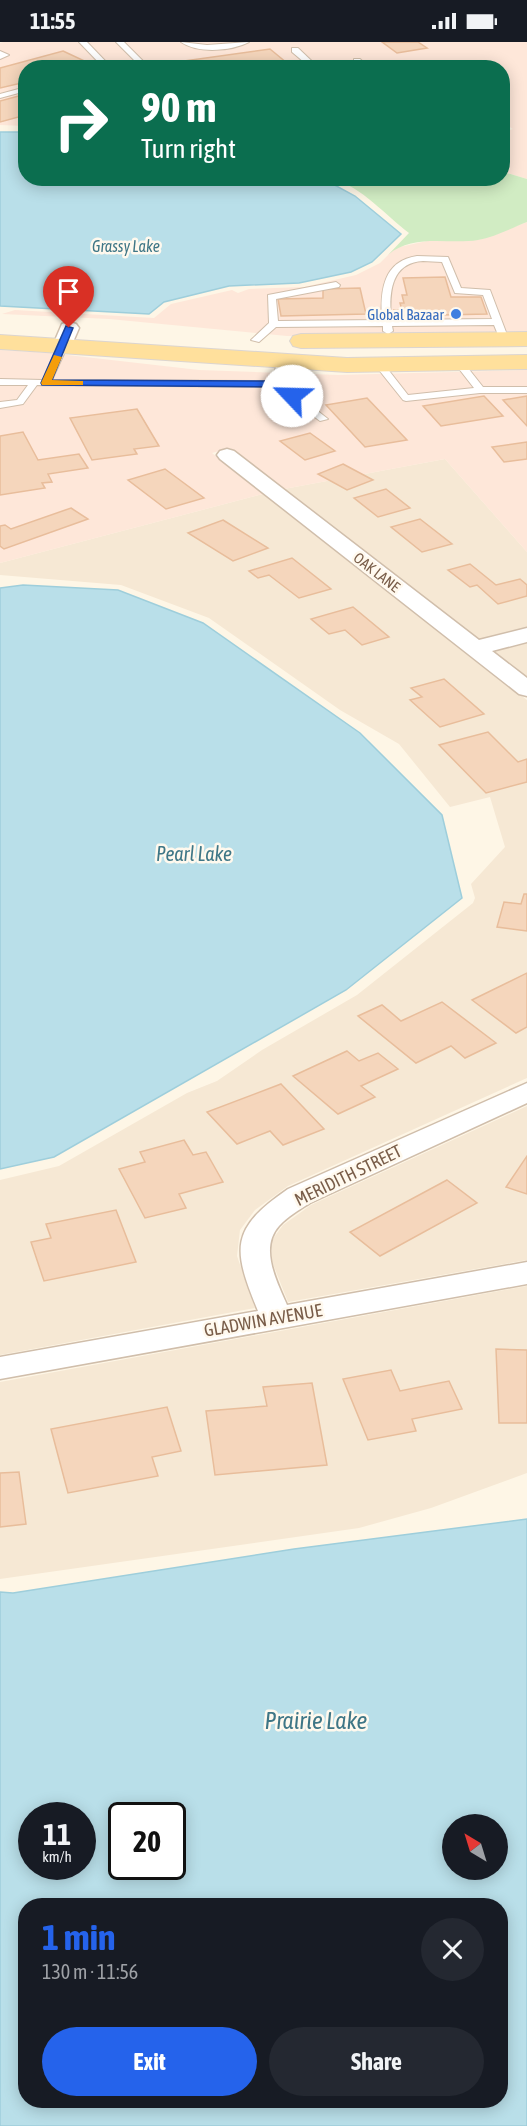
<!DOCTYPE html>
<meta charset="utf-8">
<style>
:root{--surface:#171b24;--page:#242831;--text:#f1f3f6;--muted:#9ea1a6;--accent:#2563eb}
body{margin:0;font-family:"Asap Condensed",sans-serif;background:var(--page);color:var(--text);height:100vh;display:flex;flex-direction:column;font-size:22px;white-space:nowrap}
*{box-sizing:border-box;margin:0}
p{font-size:20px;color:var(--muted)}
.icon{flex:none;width:33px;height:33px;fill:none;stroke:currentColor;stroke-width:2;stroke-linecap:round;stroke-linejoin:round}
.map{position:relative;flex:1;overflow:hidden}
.panel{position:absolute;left:18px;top:1856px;width:490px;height:210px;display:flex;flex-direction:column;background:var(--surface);border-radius:24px;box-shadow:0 3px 15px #0003}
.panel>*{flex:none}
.top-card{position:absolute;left:18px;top:18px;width:492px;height:126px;border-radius:24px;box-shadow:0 3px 15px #0003;background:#0b6e4f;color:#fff;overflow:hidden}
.needle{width:39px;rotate:322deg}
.controls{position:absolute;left:442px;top:1772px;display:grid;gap:12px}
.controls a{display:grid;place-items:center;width:66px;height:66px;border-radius:50%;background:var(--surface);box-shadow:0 3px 15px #0003;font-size:30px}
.speed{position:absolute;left:18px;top:1760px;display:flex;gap:12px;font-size:30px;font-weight:700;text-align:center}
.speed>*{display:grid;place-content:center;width:78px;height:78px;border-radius:50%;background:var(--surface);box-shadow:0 3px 15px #0003;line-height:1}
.speed small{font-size:15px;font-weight:400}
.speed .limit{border:3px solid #111;border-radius:9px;background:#fff;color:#111}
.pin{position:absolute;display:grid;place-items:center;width:51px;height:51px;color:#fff;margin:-62px -26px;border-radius:50% 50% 50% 0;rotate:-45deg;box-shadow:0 0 6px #0007}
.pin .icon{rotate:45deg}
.me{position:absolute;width:66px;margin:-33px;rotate:294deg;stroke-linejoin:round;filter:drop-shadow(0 0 4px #0008)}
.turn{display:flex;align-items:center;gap:21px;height:126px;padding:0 24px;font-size:27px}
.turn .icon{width:78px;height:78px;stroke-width:2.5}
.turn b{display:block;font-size:42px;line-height:51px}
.round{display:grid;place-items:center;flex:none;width:63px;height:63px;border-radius:32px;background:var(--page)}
.overview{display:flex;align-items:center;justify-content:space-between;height:102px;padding:0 24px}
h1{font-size:36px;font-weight:700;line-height:45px;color:var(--accent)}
.action{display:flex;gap:12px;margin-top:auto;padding:12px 24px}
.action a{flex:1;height:69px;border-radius:36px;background:var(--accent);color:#fff;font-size:24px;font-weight:700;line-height:69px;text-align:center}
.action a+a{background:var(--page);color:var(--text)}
.status{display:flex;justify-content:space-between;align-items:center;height:42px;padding:0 30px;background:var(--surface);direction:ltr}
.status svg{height:16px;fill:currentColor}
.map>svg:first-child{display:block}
</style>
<div class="status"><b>11:55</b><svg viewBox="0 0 49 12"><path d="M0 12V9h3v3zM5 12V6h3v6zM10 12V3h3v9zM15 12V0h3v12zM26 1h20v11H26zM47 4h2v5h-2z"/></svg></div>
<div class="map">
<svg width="527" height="2084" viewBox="0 0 527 2084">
<rect width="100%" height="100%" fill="#fef6e6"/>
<g fill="#f6e8d4">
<path d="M445,417L527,510V585L478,598L284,447Z"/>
<path d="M263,452L527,658V1036L288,1144L255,1168L240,1188L237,1214L255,1266L0,1313V1138L59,1124L187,1051L217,1039L262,1008L357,953L473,861L475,856L471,842L505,805L490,755L450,765L399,702L340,668L209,576L121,543L0,533V521Z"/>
<path d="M527,601V636L493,610Z"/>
<path d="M527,1064V1218L288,1260L271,1217L272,1198L283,1183L311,1163Z"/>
<path d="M527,1244V1431L431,1466L359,1486L0,1537V1340Z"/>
</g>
<g fill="#fee7d9">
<path d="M527,0V137L507,131L503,126V90L513,87L503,81L502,26H456L446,23L413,26H26L25,84L0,83V1L3,0Z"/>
<path d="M527,180V292L387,296L287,294L109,277L2,272L15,268L154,276L171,262L232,248L238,251L249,247L304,245L356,233L380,221L395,206L436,197L478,198Z"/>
<path d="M0,308L50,311L199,328L338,333L527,328V510L445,417L284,447L230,406L212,411L263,452L0,521Z"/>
</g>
<path fill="#d1ecc3" d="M503,126L507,131L527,137V180C512,186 494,195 478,198C449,203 413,191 388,213L409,191C385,173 362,145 333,137L502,136Z"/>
<g fill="#b9dfe9" stroke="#9ecedb" stroke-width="1.5" fill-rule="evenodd">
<path d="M0,90H25L26,136H271L331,141L355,154L401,192L372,220L351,230L299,241L229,244L164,260L149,272L0,264Z"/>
<path d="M23,543L118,548L203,581L360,691L442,773L462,856L346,948L54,1115L0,1127V546Z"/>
<path d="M527,1477V2084H0V1550L13,1551L294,1507ZM32,1773H82V1824H32ZM122,1773H172V1824H122ZM453,1782H498V1827H453ZM26,1863H501V2058H26Z"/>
</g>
<g fill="#f5d6bc" stroke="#e8bd9b" stroke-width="1.5">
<path d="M382,0H418L427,6L397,11Z"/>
<path d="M270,7L293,26H192L184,19Z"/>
<path d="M63,9L91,22L77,26H26V40L0,46V26Z"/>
<path d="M26,52V73L0,80V59Z"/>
<path d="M445,235L451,255H481L487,272L396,274L394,268H402L400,261H404L402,253H407L403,236Z"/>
<path d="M360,246L366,272L281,274L278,257L323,256V247Z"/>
<path d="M484,354L503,374L441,384L423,364Z"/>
<path d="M527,354V384L503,358Z"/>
<path d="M367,356L407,398L365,405L326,363Z"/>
<path d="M137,367L159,404L134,407L137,412L92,418L70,376Z"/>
<path d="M23,390L38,418L79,412L88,426L48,432L52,440L42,441L45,446L0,453V394Z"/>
<path d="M310,391L335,409L305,418L280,399Z"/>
<path d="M527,400V417L504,420L492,405Z"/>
<path d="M343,422L373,438L347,448L318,432Z"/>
<path d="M165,427L204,456L166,467L128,438Z"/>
<path d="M386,447L410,466L378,475L354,456Z"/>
<path d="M71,466L88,477L4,507L0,504V484L5,483L11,487Z"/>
<path d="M420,477L452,502L422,510L391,485Z"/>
<path d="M223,478L268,506L233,519L188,491Z"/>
<path d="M292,516L331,547L299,556L269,533L258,536L249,529Z"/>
<path d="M470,522L496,543L520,537L527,543V554L498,562L477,543L470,545L448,528Z"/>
<path d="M353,565L389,595L362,603L345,588L329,592L311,577Z"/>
<path d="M444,637L484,672L440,685L410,658L422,655L411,646Z"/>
<path d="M488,690L518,720L527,717V740L486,751L439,703Z"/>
<path d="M524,852H527V889L497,885L504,860L521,862Z"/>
<path d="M527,931V985L516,991L472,958Z"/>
<path d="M442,960L496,1001L465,1016L451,1004L416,1021L358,974L382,963L401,979Z"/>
<path d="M347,1009L359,1019L378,1011L398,1027L361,1044L375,1055L338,1072L293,1034Z"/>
<path d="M281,1042L324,1087L283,1103L270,1089L237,1102L207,1070Z"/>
<path d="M184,1098L193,1113L206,1110L223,1140L179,1152L186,1166L145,1176L119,1127L145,1120L140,1110Z"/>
<path d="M527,1114V1152L506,1145Z"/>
<path d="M447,1138L477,1161L380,1214L350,1190Z"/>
<path d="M116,1168L136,1220L44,1239L31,1200L51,1196L46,1182Z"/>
<path d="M496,1307L527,1308V1381H499Z"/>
<path d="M391,1328L400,1349L449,1339L462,1367L412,1377L416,1389L368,1398L343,1337Z"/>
<path d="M312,1341L327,1423L215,1433L206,1369L267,1364L263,1345Z"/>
<path d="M167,1365L181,1409L152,1415L158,1434L68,1451L51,1387Z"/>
<path d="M19,1430L26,1482L0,1485V1431Z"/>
</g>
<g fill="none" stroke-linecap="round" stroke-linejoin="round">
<defs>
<g id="service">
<path d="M79,0H87L112,26H104Z"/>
<path d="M116,0H124L150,26H142Z"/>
<path d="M181,0L207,3L249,0C232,9 198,12 181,0Z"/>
<path d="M292,6H298L319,26H311L292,10Z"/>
<path d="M0,9L9,13L0,17Z"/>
<path d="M354,17H360L369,26H361L354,21Z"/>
<path d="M26,45V49L0,56V52Z"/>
<path d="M417,214L448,215L461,246L490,248L509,298L507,300H501L494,283L392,284L393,289L388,292L383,289V284L276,285L259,300L251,298L269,281L268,253L336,240L340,243L339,245L276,257L278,279L382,278C380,249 383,219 417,214ZM423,219L442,220L455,251L483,253L492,277L391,278C389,252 390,221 423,219Z"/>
<path d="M63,300L68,303L52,338L273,339L277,319L285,317L282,341L328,377L320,379L275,345L37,343L23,362L0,366V360L17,358L28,343H0V337L43,338L58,303Z"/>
<path d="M380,320L383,321L408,353L474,346L456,323L461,320L464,321L483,345H527V351H480L406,359L403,358L375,323Z"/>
</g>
<g id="minor">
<path d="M69,280L76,282L79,286L70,307H56L53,303L62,282Z"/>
<path d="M227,407L234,409L479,598L527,586V600L492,609L527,636V654L519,652L220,417L217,413L220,409Z"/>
<path d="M527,1041V1061L310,1161C299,1168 288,1174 279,1184C259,1206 277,1240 287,1263L527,1220V1242L0,1337V1315L258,1269C232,1206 230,1187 288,1147Z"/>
</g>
<g id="primary">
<path d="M527,290V304L301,306L293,304L290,299L293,294L301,292Z"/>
<path d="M0,293L347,316L527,313V327L347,330L0,307Z"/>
</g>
</defs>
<use href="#service" stroke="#d0beab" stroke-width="2"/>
<use href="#minor" stroke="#d0beab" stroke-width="3"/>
<use href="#primary" stroke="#dcd5d0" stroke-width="2"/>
<use href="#service" fill="#fff" fill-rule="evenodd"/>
<use href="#minor" fill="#fff" fill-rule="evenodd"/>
<use href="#primary" fill="#ffe09c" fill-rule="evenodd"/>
</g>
<path fill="#2563eb" stroke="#184099" stroke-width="1.5" d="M66,284L73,286L52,338L277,339L297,354L289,356L275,345L42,343L41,341Z"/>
<path fill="#f59e0b" d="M54,313L62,315L52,338L80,339H83V343H42L41,341Z"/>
<circle fill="#3f7fe0" stroke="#fff9ee" stroke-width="2" cx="456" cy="272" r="6"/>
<g text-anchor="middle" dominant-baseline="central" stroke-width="5" stroke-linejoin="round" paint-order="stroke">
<g font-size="15" fill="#366cbe" stroke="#fff9ee" text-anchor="end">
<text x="444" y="272">Global Bazaar</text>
</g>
<g font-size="15" fill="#795d49" stroke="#fff9ee">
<text transform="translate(377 530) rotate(38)">OAK LANE</text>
</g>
<g font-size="16" font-style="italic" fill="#3e7686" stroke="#fff9ee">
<text x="126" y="204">Grassy Lake</text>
</g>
<g font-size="18" fill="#795d49" stroke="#fff9ee">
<text transform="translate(348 1133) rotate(-26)">MERIDITH STREET</text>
<text transform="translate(263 1278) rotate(-10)">GLADWIN AVENUE</text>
</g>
<g font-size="20" font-style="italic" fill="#3e7686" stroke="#fff9ee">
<text x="194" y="811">Pearl Lake</text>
</g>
<g font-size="24" font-style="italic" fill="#3e7686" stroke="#fff9ee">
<text x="316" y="1678">Prairie Lake</text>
</g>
</g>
</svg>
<div class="controls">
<a><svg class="needle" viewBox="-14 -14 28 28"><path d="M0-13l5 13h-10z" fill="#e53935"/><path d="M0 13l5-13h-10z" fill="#9ea1a6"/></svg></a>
</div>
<div class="speed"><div>11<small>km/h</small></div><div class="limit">20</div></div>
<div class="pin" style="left:69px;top:286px;background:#d93025"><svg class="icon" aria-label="arrive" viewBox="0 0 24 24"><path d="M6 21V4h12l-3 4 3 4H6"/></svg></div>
<svg class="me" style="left:292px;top:354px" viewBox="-20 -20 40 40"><circle r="19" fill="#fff"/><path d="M0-13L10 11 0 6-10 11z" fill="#2563eb"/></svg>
<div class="top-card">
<div class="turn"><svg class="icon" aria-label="right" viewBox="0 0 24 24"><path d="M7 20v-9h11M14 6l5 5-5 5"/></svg><div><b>90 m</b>Turn right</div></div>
</div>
<section class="panel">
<div class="overview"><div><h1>1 min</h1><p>130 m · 11:56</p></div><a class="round"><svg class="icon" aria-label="close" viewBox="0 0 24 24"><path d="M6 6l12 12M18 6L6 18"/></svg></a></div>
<div class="action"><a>Exit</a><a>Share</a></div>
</section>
</div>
